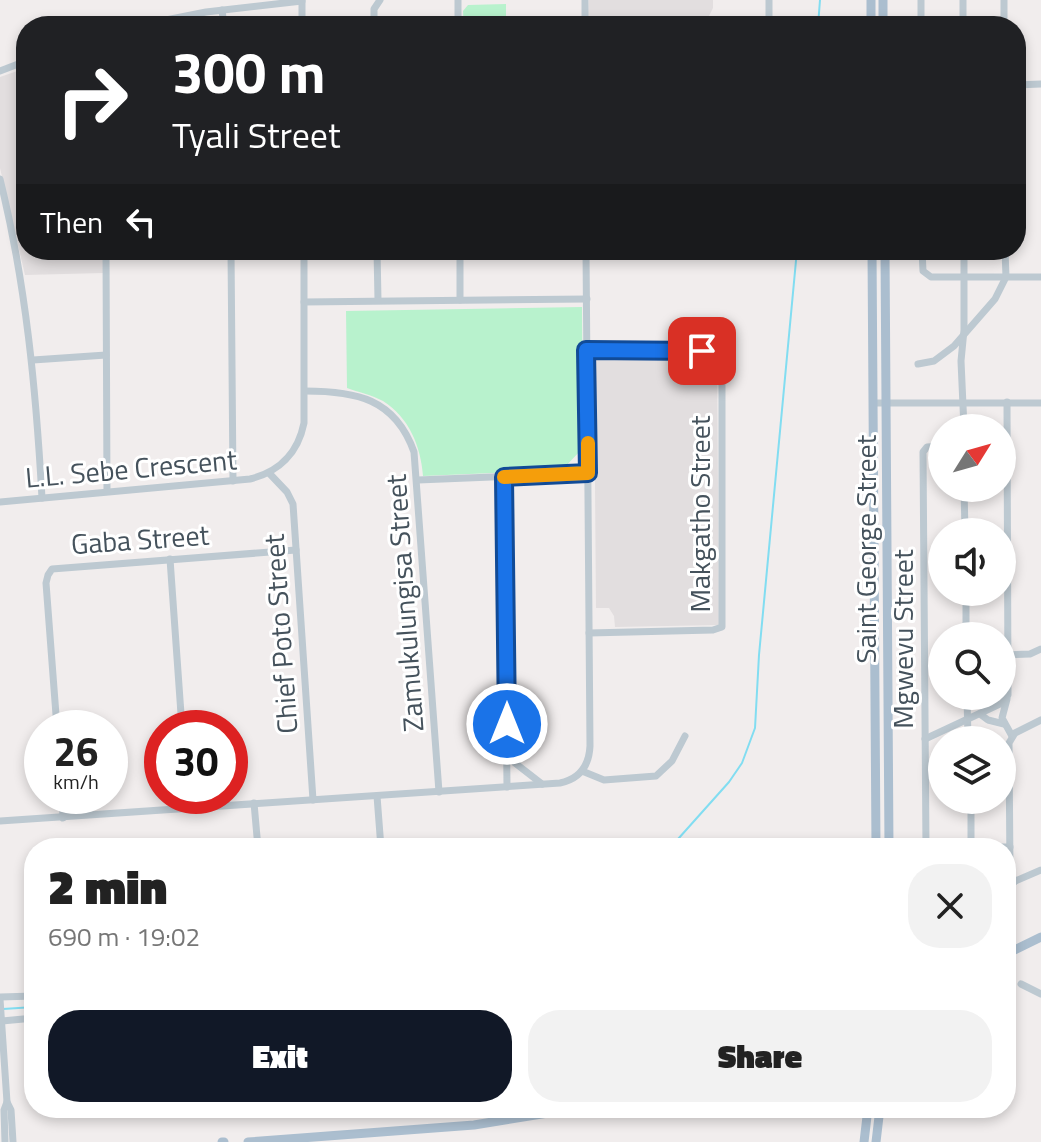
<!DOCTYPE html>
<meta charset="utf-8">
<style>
:root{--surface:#fff;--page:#f2f2f2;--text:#222;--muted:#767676;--accent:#111827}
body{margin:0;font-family:"Titillium Web",sans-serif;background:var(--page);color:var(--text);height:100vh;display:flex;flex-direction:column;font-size:30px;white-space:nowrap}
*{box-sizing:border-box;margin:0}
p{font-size:26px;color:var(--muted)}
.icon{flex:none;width:44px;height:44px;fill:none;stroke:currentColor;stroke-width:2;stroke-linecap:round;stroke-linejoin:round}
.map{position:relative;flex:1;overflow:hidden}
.details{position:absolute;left:24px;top:838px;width:992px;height:280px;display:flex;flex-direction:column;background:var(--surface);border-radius:32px;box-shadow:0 4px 12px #0003}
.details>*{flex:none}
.banner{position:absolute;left:16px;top:16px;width:1010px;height:244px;border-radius:32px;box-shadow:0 4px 12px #0003;background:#202124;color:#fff;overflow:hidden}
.needle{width:52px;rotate:53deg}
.buttons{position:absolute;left:928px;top:414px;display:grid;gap:16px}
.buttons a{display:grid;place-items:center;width:88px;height:88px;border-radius:50%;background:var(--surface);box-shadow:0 4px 12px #0003;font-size:40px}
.speed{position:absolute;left:24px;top:710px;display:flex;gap:16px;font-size:40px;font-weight:700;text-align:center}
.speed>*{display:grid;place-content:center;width:104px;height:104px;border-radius:50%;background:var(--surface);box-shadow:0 4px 12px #0003;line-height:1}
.speed small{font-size:20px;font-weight:400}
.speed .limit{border:12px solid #d22;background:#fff;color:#111}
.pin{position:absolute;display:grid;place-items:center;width:68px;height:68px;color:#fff;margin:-34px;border-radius:16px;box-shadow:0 4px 12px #0006}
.me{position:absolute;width:88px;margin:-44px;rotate:0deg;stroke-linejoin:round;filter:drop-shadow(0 0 6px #0008)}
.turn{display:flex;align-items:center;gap:28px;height:168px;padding:0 24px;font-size:36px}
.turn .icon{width:104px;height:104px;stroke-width:2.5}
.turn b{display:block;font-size:56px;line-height:68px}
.then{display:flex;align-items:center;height:76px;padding:0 24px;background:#0003;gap:16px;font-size:30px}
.round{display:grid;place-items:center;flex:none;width:84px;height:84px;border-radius:32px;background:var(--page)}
.head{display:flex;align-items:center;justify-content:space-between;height:136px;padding:0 24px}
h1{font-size:48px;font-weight:800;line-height:60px}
.cta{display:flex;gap:16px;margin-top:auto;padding:16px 24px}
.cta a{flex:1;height:92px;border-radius:32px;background:var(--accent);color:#fff;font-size:32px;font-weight:800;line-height:92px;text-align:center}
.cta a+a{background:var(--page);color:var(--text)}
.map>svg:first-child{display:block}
</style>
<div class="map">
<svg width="1041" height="1142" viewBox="0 0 1041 1142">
<rect width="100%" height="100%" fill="#f1eded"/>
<g fill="#e2dedf">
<path d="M589,0H713V8L704,26H587Z"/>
<path d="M26,68V250H103V273L25,275L0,168V77Z"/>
<path d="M717,355L719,625L615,627L614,616L609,608H596L594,360L598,356Z"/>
</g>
<g fill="#b8f2cd">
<path d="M506,4V26H464L463,11L468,5Z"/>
<path d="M582,307L583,448L562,470L423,476C421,447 409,417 383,401C372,395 358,392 347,388L346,311Z"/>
</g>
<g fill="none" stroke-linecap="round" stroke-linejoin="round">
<g stroke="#82ddf1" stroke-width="2">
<path d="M818,26L820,0"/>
<path d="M670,848L729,782L742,763L755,728L759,655L797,250"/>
<path d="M3,1009L34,1007"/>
</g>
<g stroke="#bdc9d1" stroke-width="7">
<path d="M302,0V26"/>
<path d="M458,0V26"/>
<path d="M585,0V26"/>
<path d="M769,0V26"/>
<path d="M921,0V26"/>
<path d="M222,10L224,26"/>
<path d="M136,26L206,12L302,1"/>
<path d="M374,26V9L380,0"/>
<path d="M963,26V0"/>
<path d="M1004,26V0"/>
<path d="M0,71L26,61"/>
<path d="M1016,85L1041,84"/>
<path d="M0,179C26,284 36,390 42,498"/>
<path d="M106,250L107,491"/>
<path d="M231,250L233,481"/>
<path d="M377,250L378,300"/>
<path d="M460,250V300"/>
<path d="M922,250L923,271L931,277H1041"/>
<path d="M964,250V330L961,361L964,428"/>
<path d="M304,302L587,299"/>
<path d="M586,350L712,351L720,353L722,357V627L713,630L589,633"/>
<path d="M33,360L106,355"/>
<path d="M918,364L934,361L954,346L995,299L1006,277L1005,250"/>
<path d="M305,391C355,391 395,398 414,452L439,792"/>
<path d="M874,403H1041"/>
<path d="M269,473L287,492L293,504L313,800"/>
<path d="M504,477L507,787"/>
<path d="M418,480L588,473"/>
<path d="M964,488L965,532"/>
<path d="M0,502L250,479C279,472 298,453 304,423V250"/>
<path d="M170,559L182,728"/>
<path d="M966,592V636"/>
<path d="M1002,655L1030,654L1041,649"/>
<path d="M967,696L968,740"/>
<path d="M1007,699L1002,718L1012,736"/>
<path d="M980,714L988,720L1004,724"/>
<path d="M57,728L46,583L48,575L52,569L296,550"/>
<path d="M925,739L1002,703L1008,695L1007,402"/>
<path d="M508,752L515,763L542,784"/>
<path d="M582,771L604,780L656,776L672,761L685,736"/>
<path d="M62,796L63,818"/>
<path d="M187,796L188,809"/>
<path d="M377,796L381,848"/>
<path d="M971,800V848"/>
<path d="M254,803L258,848"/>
<path d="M0,821L560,783C579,779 589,766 590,746L586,250"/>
<path d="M971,847H1010"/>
<path d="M926,848L923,452L927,447L942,446"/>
<path d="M1014,882L1010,871L1009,743L1015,733L1041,720"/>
<path d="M1006,885L1041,870"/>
<path d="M1021,984L1041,994"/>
<path d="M0,997L34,996"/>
<path d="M0,999L7,1102L4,1110L5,1142"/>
<path d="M2,1021L34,1018"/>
<path d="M7,1102L11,1110L13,1142"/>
</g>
<g stroke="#abbecf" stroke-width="9">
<path d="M883,0V26"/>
<path d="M871,26V0"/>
<path d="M872,250L876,848"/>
<path d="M885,250L889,848"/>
<path d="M1006,954L1041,937"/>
<path d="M222,1142H224"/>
<path d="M248,1142L474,1125L579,1108"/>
<path d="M864,1142L868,1108"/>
<path d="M876,1142L880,1108"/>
</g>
</g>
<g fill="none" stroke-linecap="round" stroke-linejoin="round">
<defs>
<path id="route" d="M507,724L504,477L588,473L586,350L702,351"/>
</defs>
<use href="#route" stroke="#114b97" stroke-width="20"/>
<use href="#route" stroke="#1a73e8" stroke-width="14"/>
<path stroke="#f59e0b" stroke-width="14" d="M504,477L588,473V443"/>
</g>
<g text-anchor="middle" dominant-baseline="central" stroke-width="6" stroke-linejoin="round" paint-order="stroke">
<g font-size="28" fill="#45525c" stroke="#fff">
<text transform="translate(131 468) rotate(-5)">L.L. Sebe Crescent</text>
<text transform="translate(699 514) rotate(-90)">Makgatho Street</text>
<text transform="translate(140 539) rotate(-4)">Gaba Street</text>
<text transform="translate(865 549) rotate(-90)">Saint George Street</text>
<text transform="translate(404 603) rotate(-94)">Zamukulungisa Street</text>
<text transform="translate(280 634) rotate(-94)">Chief Poto Street</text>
<text transform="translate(902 639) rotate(-90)">Mgwevu Street</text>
</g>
</g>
</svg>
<div class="buttons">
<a><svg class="needle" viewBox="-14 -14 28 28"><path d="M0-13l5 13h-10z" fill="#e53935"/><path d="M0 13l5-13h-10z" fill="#767676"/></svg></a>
<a><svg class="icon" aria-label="sound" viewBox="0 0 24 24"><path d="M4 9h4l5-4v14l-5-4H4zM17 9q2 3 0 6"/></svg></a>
<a><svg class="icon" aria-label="search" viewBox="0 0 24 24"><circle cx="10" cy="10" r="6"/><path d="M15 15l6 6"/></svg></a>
<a><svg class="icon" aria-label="layers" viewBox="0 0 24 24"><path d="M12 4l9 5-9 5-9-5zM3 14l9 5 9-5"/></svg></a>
</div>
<div class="speed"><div>26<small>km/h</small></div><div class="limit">30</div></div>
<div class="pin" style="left:702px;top:351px;background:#d93025"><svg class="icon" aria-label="arrive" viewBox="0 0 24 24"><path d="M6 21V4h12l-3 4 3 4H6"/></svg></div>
<svg class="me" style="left:507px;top:724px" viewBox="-20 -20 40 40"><circle r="17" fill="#1a73e8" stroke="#fff" stroke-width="3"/><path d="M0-11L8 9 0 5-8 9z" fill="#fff"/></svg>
<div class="banner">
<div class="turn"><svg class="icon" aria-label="right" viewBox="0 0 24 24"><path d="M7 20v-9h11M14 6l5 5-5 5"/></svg><div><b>300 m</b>Tyali Street</div></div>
<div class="then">Then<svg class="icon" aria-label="left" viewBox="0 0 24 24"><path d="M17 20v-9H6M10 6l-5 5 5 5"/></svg></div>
</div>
<section class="details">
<div class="head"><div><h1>2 min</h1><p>690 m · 19:02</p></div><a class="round"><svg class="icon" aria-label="close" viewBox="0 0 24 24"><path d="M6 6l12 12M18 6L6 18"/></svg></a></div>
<div class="cta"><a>Exit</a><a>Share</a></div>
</section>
</div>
